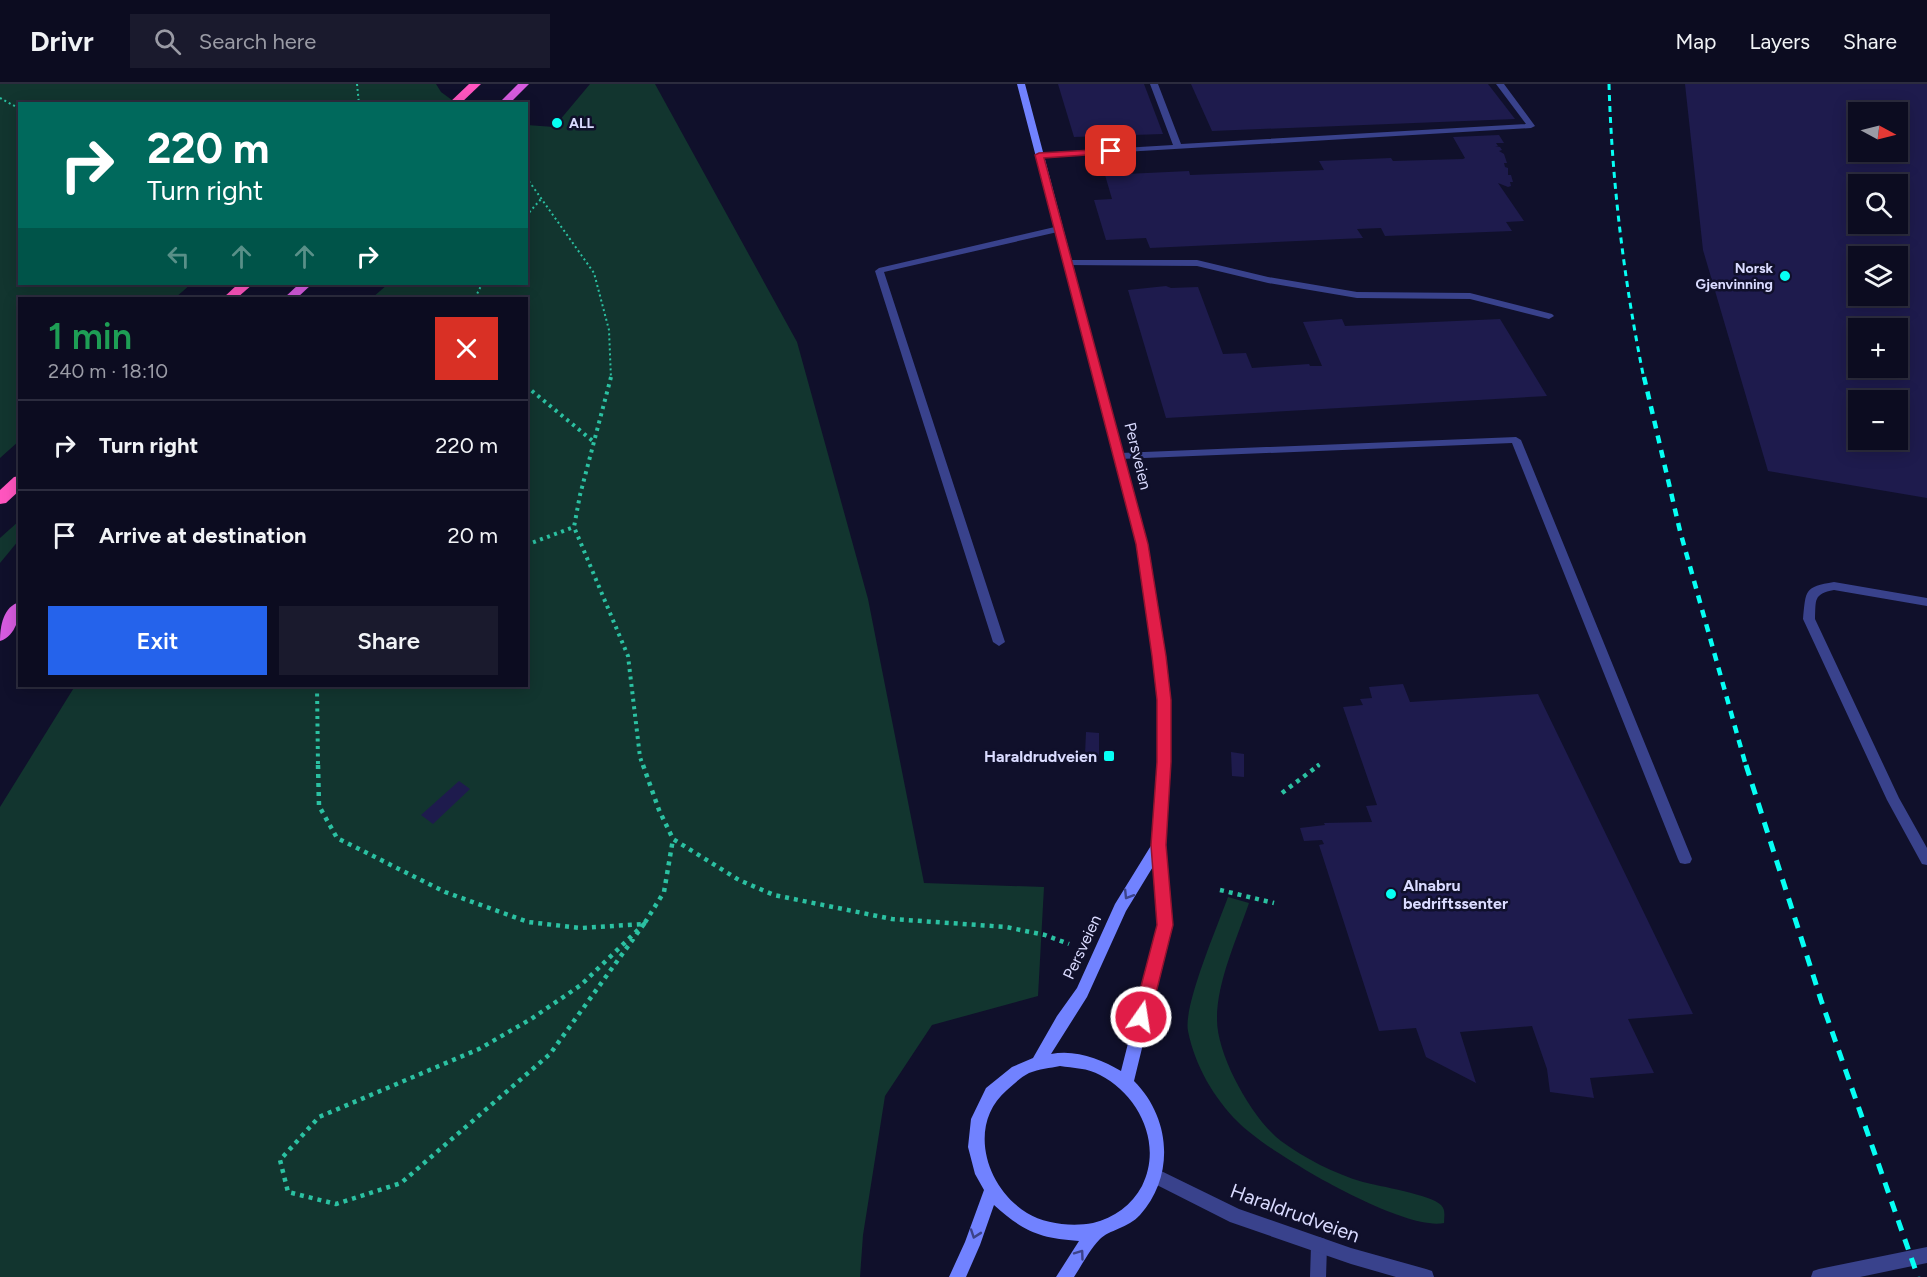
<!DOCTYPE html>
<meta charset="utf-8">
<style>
:root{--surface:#0c0c20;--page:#1a1a2d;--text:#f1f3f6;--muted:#9a9ba5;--line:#2c2c3e;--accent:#2563eb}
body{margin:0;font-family:Figtree,sans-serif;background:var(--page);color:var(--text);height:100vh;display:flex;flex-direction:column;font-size:22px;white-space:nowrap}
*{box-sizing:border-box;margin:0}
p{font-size:20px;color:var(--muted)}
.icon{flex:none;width:33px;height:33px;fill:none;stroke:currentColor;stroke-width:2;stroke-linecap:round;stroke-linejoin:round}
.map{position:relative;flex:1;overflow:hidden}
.side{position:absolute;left:18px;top:213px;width:510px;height:390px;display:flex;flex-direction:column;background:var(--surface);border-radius:0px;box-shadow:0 3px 15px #0003,0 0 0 2px var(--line)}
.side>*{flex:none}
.hud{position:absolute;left:18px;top:18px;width:510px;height:183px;border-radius:0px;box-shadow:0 3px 15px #0003,0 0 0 2px var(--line);background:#00695c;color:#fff;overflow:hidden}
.needle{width:39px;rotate:97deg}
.tools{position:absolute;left:1848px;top:18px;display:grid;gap:12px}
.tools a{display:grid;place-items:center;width:60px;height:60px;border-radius:0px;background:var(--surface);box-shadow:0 3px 15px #0003,0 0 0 2px var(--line);font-size:30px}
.pin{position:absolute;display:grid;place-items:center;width:51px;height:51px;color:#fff;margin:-26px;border-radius:12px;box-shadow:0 3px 9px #0006}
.me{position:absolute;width:66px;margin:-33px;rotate:13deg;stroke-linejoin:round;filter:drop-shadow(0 0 4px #0008)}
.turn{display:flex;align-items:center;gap:21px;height:126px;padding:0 30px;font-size:27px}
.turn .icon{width:78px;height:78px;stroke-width:2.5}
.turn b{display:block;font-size:42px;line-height:51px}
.lanes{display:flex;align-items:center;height:57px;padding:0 30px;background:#0003;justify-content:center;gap:30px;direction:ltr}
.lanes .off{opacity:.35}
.round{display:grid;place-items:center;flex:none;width:63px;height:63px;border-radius:0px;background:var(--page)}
.headline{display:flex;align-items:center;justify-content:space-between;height:102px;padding:0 30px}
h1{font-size:36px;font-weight:600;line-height:45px;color:#1e9e55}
.action{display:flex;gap:12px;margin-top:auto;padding:12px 30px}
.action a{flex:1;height:69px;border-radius:0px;background:var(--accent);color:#fff;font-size:24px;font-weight:600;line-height:69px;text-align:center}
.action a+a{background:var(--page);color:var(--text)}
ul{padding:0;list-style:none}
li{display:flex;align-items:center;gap:18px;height:90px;padding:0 30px;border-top:2px solid var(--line)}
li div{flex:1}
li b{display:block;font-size:22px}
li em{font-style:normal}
header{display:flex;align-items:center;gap:36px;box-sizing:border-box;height:84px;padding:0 30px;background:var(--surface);border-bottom:2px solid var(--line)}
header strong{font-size:28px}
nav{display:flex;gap:33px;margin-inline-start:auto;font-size:21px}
.search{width:420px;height:54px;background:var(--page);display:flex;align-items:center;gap:15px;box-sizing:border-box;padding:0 21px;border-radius:0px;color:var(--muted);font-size:22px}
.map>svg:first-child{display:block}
</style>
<header>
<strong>Drivr</strong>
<div class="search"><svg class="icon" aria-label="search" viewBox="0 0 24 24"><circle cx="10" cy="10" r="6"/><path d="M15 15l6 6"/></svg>Search here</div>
<nav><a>Map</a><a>Layers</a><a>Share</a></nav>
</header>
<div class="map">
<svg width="1927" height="1193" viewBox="0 0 1927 1193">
<rect width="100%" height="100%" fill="#10102b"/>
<g fill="#12352f">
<path d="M0,0H436L441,8L456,19L20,20V200H191L175,214H20L19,357L0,374Z"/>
<path d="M590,0H655L797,258L868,515L924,799L1044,803L1038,912L932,941L885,1012L863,1151L860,1193H0V723L75,602H526V214H372L388,200H526L527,41L554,43Z"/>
<path d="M19,437V456L0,479V454Z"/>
<path d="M1228,813L1249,819C1237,854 1217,898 1217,934C1216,970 1252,1035 1281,1057C1304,1074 1335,1090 1363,1098C1378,1102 1432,1111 1441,1121C1446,1126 1444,1133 1444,1139C1403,1148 1268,1069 1238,1038C1214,1014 1195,982 1188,947C1183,922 1218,841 1228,813Z"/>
</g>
<g fill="#1e1b4d" fill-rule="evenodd">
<path d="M1058,0H1144L1163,50L1074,53Z"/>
<path d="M1191,0H1488L1515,35L1212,47Z"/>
<path d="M1685,0H1927V414L1768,387L1703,166ZM1858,28H1898V68H1858ZM1858,100H1898V140H1858ZM1858,172H1898V212H1858ZM1858,244H1898V284H1858ZM1858,316H1898V356H1858Z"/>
<path d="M1499,51L1504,59H1496L1498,62H1495L1500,63L1502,66L1499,67L1504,70L1507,79H1504L1505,83L1508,84V91H1511L1513,98H1510L1511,102L1508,103L1498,99L1524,137L1506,138L1512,147L1385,152L1381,144L1357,145L1363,154L1150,164L1146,154L1106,156L1094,116L1112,115L1105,91L1189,87L1190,91L1324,86L1319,77L1391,74L1393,77L1463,75L1465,74L1453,53Z"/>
<path d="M1166,202L1171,204L1198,203L1223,270L1246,269L1252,284L1309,280L1310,282H1322L1303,238L1342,235L1345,242L1500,235L1547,312L1166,334L1128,206Z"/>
<path d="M1403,600L1410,618L1538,610L1693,930L1628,935L1654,989L1590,994L1594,1014L1550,1008L1547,985L1532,942L1460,948L1476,999L1426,973L1416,944L1379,947L1319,761L1324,760L1322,756L1304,757L1300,744L1325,741L1324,739L1372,738L1366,722L1377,721L1343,623L1363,621L1360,615L1372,614L1369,603Z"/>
<path d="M1086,648L1099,649V672L1085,671Z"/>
<path d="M1231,668L1244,670V693L1232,692Z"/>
<path d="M459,697L470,705L433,740L421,731Z"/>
</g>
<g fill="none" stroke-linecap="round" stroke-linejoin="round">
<g stroke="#2bc1a2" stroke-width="2" stroke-dasharray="2 3" stroke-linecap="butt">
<path d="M357,0L359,20"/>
<path d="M0,14L20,25"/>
<path d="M526,93L594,189L609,246L611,295"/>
<path d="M526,132L541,115"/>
<path d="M475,214L482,200"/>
</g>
<g stroke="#2bc1a2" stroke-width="4" stroke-dasharray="3 4.5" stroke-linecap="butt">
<path d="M611,293L580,411L574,443L628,572L640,673L643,682"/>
<path d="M526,302L594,358"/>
<path d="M526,461L574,443"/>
<path d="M317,602L318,682"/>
<path d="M1317,682L1323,678"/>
</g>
<g stroke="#2bc1a2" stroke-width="4.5" stroke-dasharray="4 5" stroke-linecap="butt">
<path d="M318,681L319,722L337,754L445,808L528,838L581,844L644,840L664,808L673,755"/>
<path d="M643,681L659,726L673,755L739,796L774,811L892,835L1006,843L1045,851L1069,860"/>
<path d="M1282,709L1319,681"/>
<path d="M1220,806L1274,819"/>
<path d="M644,840L550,970L401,1099L336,1120L288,1108L280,1076L319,1033L479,965L531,935L581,901Z"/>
</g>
<g fill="#39428c" fill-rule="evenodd">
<path d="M1150,0H1158L1181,60L1526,40L1496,0H1504L1535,42L1531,44L1039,73L1035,71L1039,69L1173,61Z"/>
<path d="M1059,142L1063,145L1062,147L884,188L1005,558L999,562L993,558L875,187L879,184Z"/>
<path d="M1068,176H1197L1268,193L1357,208L1470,209L1552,230L1554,232L1549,235L1470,215L1357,214L1268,199L1197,182L1065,181V177Z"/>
<path d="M1516,353L1521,356L1692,775L1690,779L1685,780L1680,779L1678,775L1512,359L1120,375L1115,372L1120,369Z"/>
<path d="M1834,498L1927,514V522L1834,506C1813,510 1816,516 1815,535L1899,714L1927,764V781L1922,780L1887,716L1803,535C1806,506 1804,503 1834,498Z"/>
<path d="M1319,1153L1325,1155L1327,1161L1326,1193H1310L1311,1161L1313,1155Z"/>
</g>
<g fill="#39428c" fill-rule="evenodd">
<path d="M1155,1084L1239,1125L1351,1164L1426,1185L1432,1187L1434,1193H1396L1351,1180L1230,1138L1149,1097L1147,1092L1149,1087Z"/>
<path d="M1927,1163V1179L1860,1193H1811L1813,1187L1819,1185Z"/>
</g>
<path fill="#7182ff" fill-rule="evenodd" d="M1017,0H1025L1147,461L1170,616V678L1166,761L1172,841L1134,997C1171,1034 1175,1092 1140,1131C1128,1144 1109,1146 1100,1155C1090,1165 1082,1181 1074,1193H1056L1079,1157C1039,1154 1024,1148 994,1121L980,1161L966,1193H949L965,1158L984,1106L975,1090L968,1063L971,1035L986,1004L1012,983L1033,974L1057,932L1077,904L1115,820L1152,760L1158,678V616L1137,461ZM1154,781L1158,841L1121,987C1101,975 1075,965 1051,970L1087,913L1126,827ZM1060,982C1073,984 1088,984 1100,991C1139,1011 1163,1060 1142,1102C1132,1121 1114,1134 1093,1139C1072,1143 1045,1140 1027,1129C985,1103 967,1040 1007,1006C1014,1000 1021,993 1029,989C1039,985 1050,984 1060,982Z"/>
<g fill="#d65bdf" fill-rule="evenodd">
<path d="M518,0H529L509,20H498Z"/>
<path d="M299,200H312L297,214H284Z"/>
<path d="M20,518C20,532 16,552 0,557C0,543 3,522 20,518Z"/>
</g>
<g fill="#ff55bf" fill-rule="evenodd">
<path d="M469,0H481L460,20H448Z"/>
<path d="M238,200H253L237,214H223Z"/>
<path d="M20,392V406L6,419L0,420V406L14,393Z"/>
</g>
<path stroke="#06fff4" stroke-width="3" stroke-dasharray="6 5" stroke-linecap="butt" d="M1609,0C1612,99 1624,197 1644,295"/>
<path stroke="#06fff4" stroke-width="4.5" stroke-dasharray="8 7" stroke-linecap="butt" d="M1644,293L1680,447L1746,682"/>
<path stroke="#06fff4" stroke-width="5" stroke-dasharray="11 9" stroke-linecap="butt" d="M1746,681L1821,916L1918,1193"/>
</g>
<defs><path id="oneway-chevron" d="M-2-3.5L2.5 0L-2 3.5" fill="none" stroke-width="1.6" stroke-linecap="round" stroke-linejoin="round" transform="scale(1.5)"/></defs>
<g stroke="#3c438a">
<use href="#oneway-chevron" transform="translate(1128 811) rotate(122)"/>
<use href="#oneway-chevron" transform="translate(975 1150) rotate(109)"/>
<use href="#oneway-chevron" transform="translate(1080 1170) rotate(-54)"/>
</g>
<path fill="#e11d48" stroke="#92132f" stroke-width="1.5" d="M1111,65H1114V69L1044,74L1148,460L1166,572L1171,616V678L1166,761L1173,841L1150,933L1147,938L1141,940L1135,938L1133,933L1157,841L1151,761L1157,678V616L1152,572L1136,460L1035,71L1039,69Z"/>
<g fill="#06fff4" stroke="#10102b" stroke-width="2">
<circle cx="557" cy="39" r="6"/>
<circle cx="1785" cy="192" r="6"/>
<rect x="1103" y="666" width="12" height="12" rx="3"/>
<circle cx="1391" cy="810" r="6"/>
</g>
<g text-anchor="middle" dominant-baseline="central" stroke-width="5" stroke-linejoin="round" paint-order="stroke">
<g font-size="14" font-weight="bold" fill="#dadbff" stroke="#10102b" text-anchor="start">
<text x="569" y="39">ALL</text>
<text x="1773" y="184" text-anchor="end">Norsk<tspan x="1773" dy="16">Gjenvinning</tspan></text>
</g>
<g font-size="16" fill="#dadbff" stroke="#10102b">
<text transform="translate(1138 372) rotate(76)">Persveien</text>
<text transform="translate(1082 863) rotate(-65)">Persveien</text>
</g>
<g font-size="16" font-weight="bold" fill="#dadbff" stroke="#10102b" text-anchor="end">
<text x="1097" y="672">Haraldrudveien</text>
<text x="1403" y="801" text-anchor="start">Alnabru<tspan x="1403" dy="18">bedriftssenter</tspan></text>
</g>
<g font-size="20" fill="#dadbff" stroke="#10102b">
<text transform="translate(1295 1129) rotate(20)">Haraldrudveien</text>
</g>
</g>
</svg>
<div class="tools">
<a><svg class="needle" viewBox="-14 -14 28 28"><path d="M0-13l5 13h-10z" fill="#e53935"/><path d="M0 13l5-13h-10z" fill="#9a9ba5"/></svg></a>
<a><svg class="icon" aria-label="search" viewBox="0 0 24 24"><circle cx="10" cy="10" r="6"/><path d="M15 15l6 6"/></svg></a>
<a><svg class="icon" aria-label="layers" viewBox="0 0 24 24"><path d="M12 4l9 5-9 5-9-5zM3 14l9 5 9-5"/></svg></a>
<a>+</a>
<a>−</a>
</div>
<div class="pin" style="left:1111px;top:67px;background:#d93025"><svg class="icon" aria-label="arrive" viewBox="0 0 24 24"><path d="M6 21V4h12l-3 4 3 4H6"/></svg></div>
<svg class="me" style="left:1141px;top:933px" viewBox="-20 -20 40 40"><circle r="17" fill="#e11d48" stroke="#fff" stroke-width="3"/><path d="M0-11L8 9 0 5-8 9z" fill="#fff"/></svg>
<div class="hud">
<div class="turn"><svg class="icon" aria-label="right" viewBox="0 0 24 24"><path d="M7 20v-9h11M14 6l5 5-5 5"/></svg><div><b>220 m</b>Turn right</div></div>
<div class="lanes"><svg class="icon off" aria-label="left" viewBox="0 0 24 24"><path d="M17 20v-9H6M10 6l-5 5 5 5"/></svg><svg class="icon off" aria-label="ahead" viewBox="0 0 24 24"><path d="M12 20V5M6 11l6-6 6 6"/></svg><svg class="icon off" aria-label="ahead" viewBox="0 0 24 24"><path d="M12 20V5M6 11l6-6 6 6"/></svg><svg class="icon" aria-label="right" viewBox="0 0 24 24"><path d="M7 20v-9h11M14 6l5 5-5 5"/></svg></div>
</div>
<section class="side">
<div class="headline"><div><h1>1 min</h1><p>240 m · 18:10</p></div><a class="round" style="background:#d93025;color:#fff"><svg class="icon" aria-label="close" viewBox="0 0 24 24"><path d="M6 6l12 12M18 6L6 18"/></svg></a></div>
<ul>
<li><svg class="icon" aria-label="right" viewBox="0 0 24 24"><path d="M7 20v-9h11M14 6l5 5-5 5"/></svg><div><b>Turn right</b></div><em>220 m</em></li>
<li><svg class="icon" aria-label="arrive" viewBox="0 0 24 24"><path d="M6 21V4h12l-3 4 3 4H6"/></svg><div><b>Arrive at destination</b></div><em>20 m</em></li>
</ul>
<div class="action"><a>Exit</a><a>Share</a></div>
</section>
</div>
